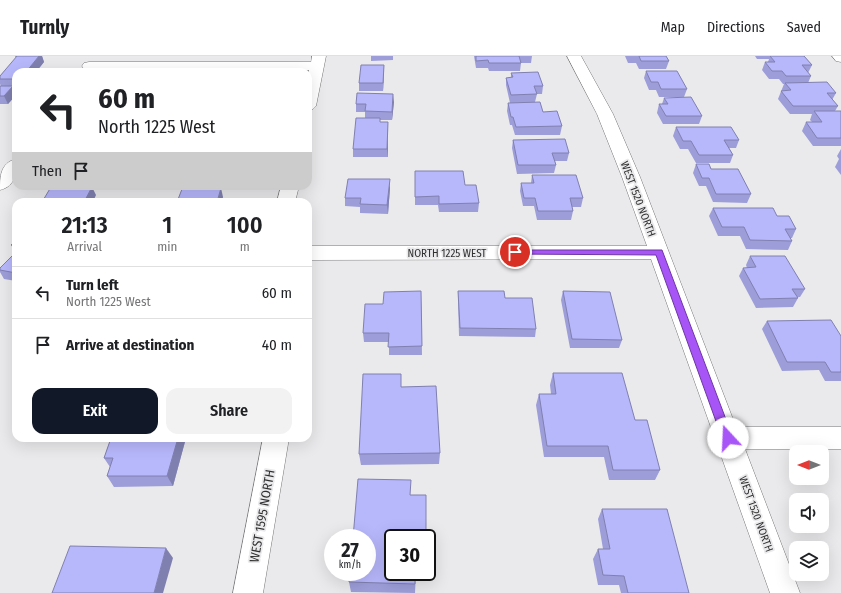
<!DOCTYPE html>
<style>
:root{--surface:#fff;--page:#f2f2f2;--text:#202124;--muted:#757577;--line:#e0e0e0;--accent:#111827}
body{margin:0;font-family:"Fira Sans Condensed",sans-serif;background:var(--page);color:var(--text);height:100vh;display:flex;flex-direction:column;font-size:15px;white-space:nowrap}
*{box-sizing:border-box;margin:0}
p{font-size:13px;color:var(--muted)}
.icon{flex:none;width:22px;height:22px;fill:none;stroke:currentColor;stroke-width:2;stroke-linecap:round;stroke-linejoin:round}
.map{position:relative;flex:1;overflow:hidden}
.details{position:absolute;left:12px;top:142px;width:300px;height:244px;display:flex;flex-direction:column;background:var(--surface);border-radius:12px;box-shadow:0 4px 16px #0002}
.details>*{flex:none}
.guide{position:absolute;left:12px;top:12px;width:300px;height:122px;border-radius:12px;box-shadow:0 4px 16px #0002;background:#fff;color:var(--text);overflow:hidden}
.needle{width:26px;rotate:270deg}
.buttons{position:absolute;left:789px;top:389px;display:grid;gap:8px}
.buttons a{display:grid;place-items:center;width:40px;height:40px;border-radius:8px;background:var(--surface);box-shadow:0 4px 16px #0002;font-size:20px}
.speed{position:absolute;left:324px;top:473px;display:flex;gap:8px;font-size:20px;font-weight:700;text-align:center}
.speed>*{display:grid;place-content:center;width:52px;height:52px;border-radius:50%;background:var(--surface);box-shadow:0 4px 16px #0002;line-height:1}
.speed small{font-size:10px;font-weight:400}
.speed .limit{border:2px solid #111;border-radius:6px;background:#fff;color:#111}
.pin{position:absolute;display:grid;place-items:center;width:34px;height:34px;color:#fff;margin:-17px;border:2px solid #fff;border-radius:50%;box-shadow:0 1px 4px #0007}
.me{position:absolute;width:44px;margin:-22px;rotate:340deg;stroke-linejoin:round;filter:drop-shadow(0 0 3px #0008)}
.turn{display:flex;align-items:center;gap:14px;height:84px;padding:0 20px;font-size:18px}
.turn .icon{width:52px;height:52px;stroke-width:2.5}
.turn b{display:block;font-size:28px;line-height:34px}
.then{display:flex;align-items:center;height:38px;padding:0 20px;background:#0003;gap:8px;font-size:15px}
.eta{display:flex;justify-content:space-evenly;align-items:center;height:68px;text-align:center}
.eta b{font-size:24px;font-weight:600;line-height:28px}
.primary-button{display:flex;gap:8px;margin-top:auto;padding:8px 20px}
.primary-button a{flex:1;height:46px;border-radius:12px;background:var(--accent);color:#fff;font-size:16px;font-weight:600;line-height:46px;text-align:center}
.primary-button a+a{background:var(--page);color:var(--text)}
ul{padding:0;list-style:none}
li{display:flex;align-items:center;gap:12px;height:52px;padding:0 20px;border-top:1px solid var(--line)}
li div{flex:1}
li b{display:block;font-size:15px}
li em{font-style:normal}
header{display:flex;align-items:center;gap:24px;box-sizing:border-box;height:56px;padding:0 20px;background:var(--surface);border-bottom:1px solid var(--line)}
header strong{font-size:19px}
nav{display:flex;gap:22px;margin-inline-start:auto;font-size:14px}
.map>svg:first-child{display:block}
</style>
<header>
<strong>Turnly</strong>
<nav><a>Map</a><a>Directions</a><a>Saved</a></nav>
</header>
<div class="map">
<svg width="841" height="537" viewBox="0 0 841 537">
<rect width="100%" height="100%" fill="#eaeaec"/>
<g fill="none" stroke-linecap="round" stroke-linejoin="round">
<defs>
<g id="street">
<path d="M312,0H326L316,50L313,53L308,55L309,14H89L84,13L82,10L84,7L89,6H311Z"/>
<path d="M567,0H581L613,58L640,121L736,371H841V393H745L800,537H770L651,203L308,204V190H647L622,121L597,58Z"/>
<path d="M832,0H841V6L836,5Z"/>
<path d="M16,103C16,117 16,130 0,134C0,121 0,107 16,103Z"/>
<path d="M281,130H299L295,146H277Z"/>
<path d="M263,382H289L263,537H233Z"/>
</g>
</defs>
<use href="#street" stroke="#767678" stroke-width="1"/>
<use href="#street" fill="#fff" fill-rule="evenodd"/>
</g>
<g fill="#9d9dd9">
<path d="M15,0H42L44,6L36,16H16V31H13L16,36V39L8,48H0V30H1L0,28V20L17,1H15Z"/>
<path d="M364,0H393V4L371,5V0Z"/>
<path d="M474,0H532L531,7H521L520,15H489L488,12H476Z"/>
<path d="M625,0H666L669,5L666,13H639L636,7H628Z"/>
<path d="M755,0H804L812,9L808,17L811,20L808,27L836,37L832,44L838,50L835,55H841V90H813L802,75L806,66H812L810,64L812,58H790L778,43L784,28H783L779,23H769L762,14L765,6H768L769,3H757Z"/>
<path d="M384,9V17L383,35H359V27Z"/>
<path d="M646,15L687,33L684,41H659L656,34H649L644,22Z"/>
<path d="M511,17L543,30L542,38H537L535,46L543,56L562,70L560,79H515L512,69H510L507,55L508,47H510L506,29V22L511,21Z"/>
<path d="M664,42L702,60L699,68H663L657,57L659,48H662Z"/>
<path d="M394,46L392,64H380V66H388V101H353V93L365,62V56H356V48Z"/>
<path d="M676,71L739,84L736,92H729L733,99L730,107H696L688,93H680L673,80Z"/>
<path d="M513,84L569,97L567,105H555L556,109L554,117L517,118L512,92Z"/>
<path d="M841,93V119L835,111L839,103L837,100Z"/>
<path d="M696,108L711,113L751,138L747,147L713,146L706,130H699L693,117Z"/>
<path d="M415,115L465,129L479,147L478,156H439L438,149H415Z"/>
<path d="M532,119L583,142L581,151H572L573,155L571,164H537L534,150H523L520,135L521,127H531Z"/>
<path d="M390,132L388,158L360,157V151L345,150V142Z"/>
<path d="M713,152L777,160L796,173L792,182H790L792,185L788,194L746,193L740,180H718L709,160Z"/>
<path d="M16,185V225L4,223L0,216V212L16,197L11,189Z"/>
<path d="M750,200L805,233L800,241H798V242L793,251L756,252L739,220L743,212H747L746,209Z"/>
<path d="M421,235L422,299H389V286H364L363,277L383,248Z"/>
<path d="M458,235L505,242L536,273L535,281L459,280L458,243Z"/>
<path d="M563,235L622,284L619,292H570L561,244Z"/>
<path d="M767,265L841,280V325H825L819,314L782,315L762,273Z"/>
<path d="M553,317L635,364L660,414L655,424H609L604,401H544L536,349L539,338H551L550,329Z"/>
<path d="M402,331L440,397L439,408L361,409L359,398Z"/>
<path d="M111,382H186L173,430L114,431L107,420L110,411L104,402Z"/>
<path d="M411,439L393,482L416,516L415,537L351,536L349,526Z"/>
<path d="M602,453L689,537H621L619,529H598L593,503L598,493H603L598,463Z"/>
</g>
<g fill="#8080b0">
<path d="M39,0H42L44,6L36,16H26Z"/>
<path d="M384,9V17L383,35V27Z"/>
<path d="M13,30L16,36V39L8,48L4,40Z"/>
<path d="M393,38L394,46L392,64V56Z"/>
<path d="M388,66V101L387,93Z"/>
<path d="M390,123V132L388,158L387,149Z"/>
<path d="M92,131L96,139L93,146H84Z"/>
<path d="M221,132L223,141L222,146H217Z"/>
<path d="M178,382H186L173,430L167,420Z"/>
<path d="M166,492L173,502L163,537H154Z"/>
</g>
<g fill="#b7b7fc" stroke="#8080b0">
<path d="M17,0H39L26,16H16V23H0V20Z"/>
<path d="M476,0H519L521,7H489L488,4L476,5Z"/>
<path d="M639,0H666L669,5H641Z"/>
<path d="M770,0H804L812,9H802L811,20H786L782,15H772L765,6H775Z"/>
<path d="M361,9H384L383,27H359Z"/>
<path d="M646,15H677L687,33H661L658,26H651Z"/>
<path d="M538,16L543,30H534L537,38L511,39L506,22L513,21L511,17Z"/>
<path d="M827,26L836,37H827L838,50H793L781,35L791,34L785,27Z"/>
<path d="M0,30H13L4,40H0Z"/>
<path d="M357,37L393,38L392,56L365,55L366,48H356Z"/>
<path d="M691,41L702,60H666L659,48H668L664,42Z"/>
<path d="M540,46L543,56L557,55L562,70L516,71L513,61H511L508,47Z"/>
<path d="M814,55H841V82H817L806,66H822Z"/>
<path d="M356,62H380V66H388L387,93H353Z"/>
<path d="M676,71H731L739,84H724L733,99H699L691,85H683Z"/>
<path d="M565,83L569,97H552L556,109H518L513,84Z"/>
<path d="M696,108H709L711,113H738L751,138H716L709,122H702Z"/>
<path d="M415,115H463L465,129H476L479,147L439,148V140L415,141Z"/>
<path d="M532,119H576L583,142H570L573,155H538L535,142H524L521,127H534Z"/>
<path d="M348,123H390L387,149L360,148L361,142H345Z"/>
<path d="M51,131H92L84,146H42Z"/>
<path d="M221,132L217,146H177L182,133Z"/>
<path d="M713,152H773L777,160H789L796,173H785L792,185L750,184L744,171H722Z"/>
<path d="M16,185V190L11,189Z"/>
<path d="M16,196V217L0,214V212Z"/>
<path d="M750,200H785L805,233H792L798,242L760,243L743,212L756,211Z"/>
<path d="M421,235L422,290L388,291L389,277H363L365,248H383L384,236Z"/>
<path d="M458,235H504L505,242H532L536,273L460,272Z"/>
<path d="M563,235L610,236L622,284L572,283Z"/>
<path d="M831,264L841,280V316H831L825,306H787L767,265Z"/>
<path d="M553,317H622L635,364H647L660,414H613L608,390H547L539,338H556Z"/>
<path d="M363,318H401V331L436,330L440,397L359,398Z"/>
<path d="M111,382H178L167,420H107L113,402H104Z"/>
<path d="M358,423L411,424L410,439H426V482H393V516H415V528L349,526L350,516H367V482H353Z"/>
<path d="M602,453H667L689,537H628L624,520L603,519L598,493H610Z"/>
<path d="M70,490L166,492L154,537H52Z"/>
</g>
<path fill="#a855f7" stroke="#6d37a1" d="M515,194H662L733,382L731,385L728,386L724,385L722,382L656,199L512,198V195Z"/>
<g text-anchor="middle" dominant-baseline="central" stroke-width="3.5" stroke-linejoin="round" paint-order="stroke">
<g font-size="11" fill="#303031" stroke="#eaeaec">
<text transform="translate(638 143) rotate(69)">WEST 1520 NORTH</text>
<text x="447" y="197">NORTH 1225 WEST</text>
<text transform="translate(756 458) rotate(70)">WEST 1520 NORTH</text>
</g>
<g font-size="13" fill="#303031" stroke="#eaeaec">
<text transform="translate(262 460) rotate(-80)">WEST 1595 NORTH</text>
</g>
</g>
</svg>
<div class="buttons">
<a><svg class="needle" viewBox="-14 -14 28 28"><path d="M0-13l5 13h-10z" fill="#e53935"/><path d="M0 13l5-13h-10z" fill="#757577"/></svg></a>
<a><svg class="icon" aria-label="sound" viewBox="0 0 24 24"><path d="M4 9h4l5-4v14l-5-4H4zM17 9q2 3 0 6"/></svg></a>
<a><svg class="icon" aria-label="layers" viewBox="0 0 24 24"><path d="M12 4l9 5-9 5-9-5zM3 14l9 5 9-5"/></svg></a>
</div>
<div class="speed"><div>27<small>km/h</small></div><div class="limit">30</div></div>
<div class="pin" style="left:515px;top:196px;background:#d93025"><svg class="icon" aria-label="arrive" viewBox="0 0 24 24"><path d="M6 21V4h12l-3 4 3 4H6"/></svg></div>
<svg class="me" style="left:728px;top:382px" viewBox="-20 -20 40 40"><circle r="19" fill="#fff"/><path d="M0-13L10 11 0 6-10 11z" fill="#a855f7"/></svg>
<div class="guide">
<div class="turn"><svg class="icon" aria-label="left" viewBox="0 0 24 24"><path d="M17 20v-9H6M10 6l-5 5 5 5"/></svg><div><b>60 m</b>North 1225 West</div></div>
<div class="then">Then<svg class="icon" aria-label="arrive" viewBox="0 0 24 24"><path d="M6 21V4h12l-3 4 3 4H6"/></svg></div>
</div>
<section class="details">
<div class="eta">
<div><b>21:13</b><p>Arrival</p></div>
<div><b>1</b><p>min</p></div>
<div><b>100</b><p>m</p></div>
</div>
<ul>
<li><svg class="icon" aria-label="left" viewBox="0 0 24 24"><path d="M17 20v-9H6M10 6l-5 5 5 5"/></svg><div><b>Turn left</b><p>North 1225 West</p></div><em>60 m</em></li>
<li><svg class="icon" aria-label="arrive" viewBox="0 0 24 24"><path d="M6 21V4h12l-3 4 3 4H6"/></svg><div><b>Arrive at destination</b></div><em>40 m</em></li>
</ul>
<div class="primary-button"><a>Exit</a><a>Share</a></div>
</section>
</div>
